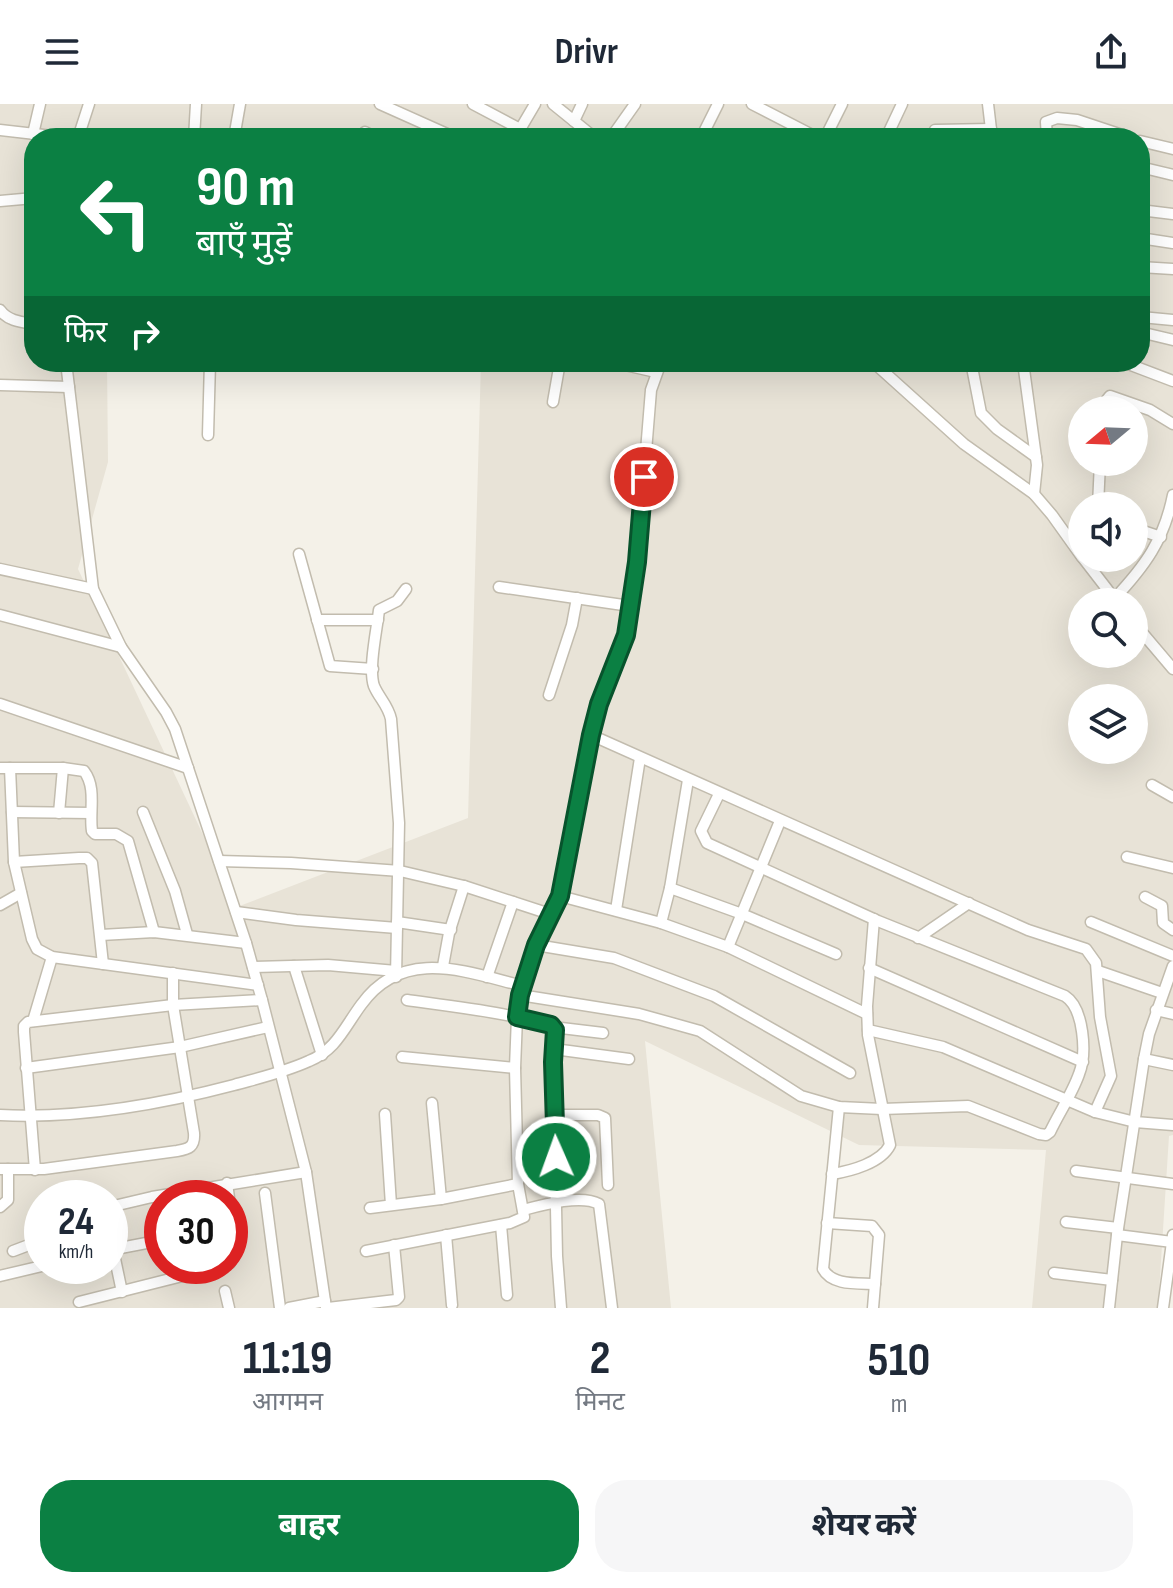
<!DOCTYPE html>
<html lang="hi">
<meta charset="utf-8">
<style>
:root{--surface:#fff;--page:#f6f6f7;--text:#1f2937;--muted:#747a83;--accent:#0b8043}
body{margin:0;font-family:"Sofia Sans Condensed","Noto Sans Devanagari",sans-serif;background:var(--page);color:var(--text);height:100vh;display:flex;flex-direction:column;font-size:30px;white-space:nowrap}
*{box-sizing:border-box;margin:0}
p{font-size:26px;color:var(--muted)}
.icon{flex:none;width:44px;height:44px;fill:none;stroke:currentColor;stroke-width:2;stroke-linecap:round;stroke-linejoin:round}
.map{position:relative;height:1204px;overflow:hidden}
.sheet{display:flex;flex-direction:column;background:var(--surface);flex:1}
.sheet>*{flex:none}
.top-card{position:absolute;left:24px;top:24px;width:1126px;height:244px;border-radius:32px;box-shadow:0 8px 32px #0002;background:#0b8043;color:#fff;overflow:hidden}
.needle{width:52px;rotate:251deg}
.tools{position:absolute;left:1068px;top:292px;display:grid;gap:16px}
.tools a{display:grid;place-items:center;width:80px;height:80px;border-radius:50%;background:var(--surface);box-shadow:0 8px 32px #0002;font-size:40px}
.speed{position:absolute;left:24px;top:1076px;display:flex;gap:16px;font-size:40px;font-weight:700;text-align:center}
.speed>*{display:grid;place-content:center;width:104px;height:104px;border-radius:50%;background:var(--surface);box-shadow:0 8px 32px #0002;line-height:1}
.speed small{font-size:20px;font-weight:400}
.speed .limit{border:12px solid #d22;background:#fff;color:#111}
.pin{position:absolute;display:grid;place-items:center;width:68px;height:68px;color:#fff;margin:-34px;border:4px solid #fff;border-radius:50%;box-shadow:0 2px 8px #0007}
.me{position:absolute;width:88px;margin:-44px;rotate:358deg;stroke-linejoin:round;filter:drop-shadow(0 0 6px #0008)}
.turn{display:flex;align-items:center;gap:28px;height:168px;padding:0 40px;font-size:36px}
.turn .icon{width:104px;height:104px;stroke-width:2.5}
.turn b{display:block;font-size:56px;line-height:68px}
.then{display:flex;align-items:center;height:76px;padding:0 40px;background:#0003;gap:16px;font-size:30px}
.eta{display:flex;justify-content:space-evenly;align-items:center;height:136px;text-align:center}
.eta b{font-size:48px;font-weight:700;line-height:56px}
.cta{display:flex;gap:16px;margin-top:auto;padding:16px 40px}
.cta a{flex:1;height:92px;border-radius:32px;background:var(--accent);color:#fff;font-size:32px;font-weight:700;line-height:92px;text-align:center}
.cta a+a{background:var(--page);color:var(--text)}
header{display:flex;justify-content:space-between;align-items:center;height:104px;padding:0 40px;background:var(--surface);font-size:36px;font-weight:700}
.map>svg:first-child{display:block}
</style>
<header><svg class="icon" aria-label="menu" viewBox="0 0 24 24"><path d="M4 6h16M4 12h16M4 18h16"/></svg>Drivr<svg class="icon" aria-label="share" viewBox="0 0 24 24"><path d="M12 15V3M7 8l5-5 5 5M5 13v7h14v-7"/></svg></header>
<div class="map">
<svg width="1173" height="1204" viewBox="0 0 1173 1204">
<rect width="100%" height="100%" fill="#f4f1e8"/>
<path fill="#e8e3d7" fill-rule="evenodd" d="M0,0H1173V1031L1169,1032L1158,1204H1032L1046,1046L859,1041L645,937L671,1204H0ZM34,34H1140V258H481L468,714L237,803L78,465L108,358L107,258H34ZM1082,306H1134V358H1082ZM1082,402H1134V454H1082ZM1082,498H1134V550H1082ZM1082,594H1134V646H1082ZM42,1094H110V1162H42ZM162,1094H230V1162H162Z"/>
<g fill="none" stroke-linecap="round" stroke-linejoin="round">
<defs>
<g id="street">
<path d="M380,0L456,34"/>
<path d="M473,0L520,25"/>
<path d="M553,0L595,34"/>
<path d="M752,0L818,34"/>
<path d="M988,0L992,34"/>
<path d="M574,17L582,0"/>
<path d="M0,26L70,34"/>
<path d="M365,28L377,34"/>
<path d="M33,30L40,0"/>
<path d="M234,33L249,34"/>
<path d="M78,34L89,0"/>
<path d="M194,34L196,0"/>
<path d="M234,34L240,0"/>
<path d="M515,34L535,0"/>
<path d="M611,34L635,0"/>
<path d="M701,34L718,0"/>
<path d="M825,34L842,0"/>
<path d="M886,34L902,0"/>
<path d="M934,34L935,26L991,25"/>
<path d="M1047,34L1046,18L1057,14L1077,16L1131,34"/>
<path d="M1140,37L1173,45"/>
<path d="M1140,63L1173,71"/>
<path d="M0,97L34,94"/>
<path d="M1140,106L1173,110"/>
<path d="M1140,134L1173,139"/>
<path d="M1140,163L1173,165"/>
<path d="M0,206C8,217 21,218 34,220"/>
<path d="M1140,212L1144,229L1173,236"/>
<path d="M1141,213L1173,216"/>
<path d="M66,258L93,485L121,543L166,608L175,625L246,839L262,896L306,1068L326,1204"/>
<path d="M612,258L656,268"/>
<path d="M873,258L964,340L1034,390L1052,411L1082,453"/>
<path d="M971,258L981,309L997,325L1036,353"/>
<path d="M1023,258L1037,361L1034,390"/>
<path d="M1123,258L1173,277"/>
<path d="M0,281L69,283"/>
<path d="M553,298L560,258"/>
<path d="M1104,306L1105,298L1110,292L1150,306L1173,320"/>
<path d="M208,331L210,258"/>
<path d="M1098,402L1100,358"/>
<path d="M1134,424L1161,433"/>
<path d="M299,450L330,562L373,565"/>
<path d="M1083,454L1117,498"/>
<path d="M0,465L93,485"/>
<path d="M499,483L630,502"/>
<path d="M1114,495C1145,462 1164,436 1173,391"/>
<path d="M0,511L121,543"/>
<path d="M317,516H378"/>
<path d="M1134,519L1173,565"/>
<path d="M549,591L572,521L577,494"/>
<path d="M0,600L188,664"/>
<path d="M591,631L1028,826L1086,845L1096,859L1100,913L1111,972L1095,1008"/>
<path d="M0,664H63L84,667C97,684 89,708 92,727L95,730H116L128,737L154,828"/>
<path d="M10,664L14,758L32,835L37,845L52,853L258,881"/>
<path d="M1152,681L1173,693"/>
<path d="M12,708L91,709"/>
<path d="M143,708L175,787L187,830"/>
<path d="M59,709L63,664"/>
<path d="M1127,753L1173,764"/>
<path d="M219,757L291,759L400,767L464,782L550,810"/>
<path d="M14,758L79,754H87L92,759L103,860"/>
<path d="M670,784L742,810L836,850"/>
<path d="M560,792L661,819L728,843L867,910"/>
<path d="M1145,793L1162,802L1163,819L1173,826"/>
<path d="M0,801L21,789"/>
<path d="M616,806L640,654"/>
<path d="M236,808L296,816L397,824"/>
<path d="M397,818L451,826"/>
<path d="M1091,818L1173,852"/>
<path d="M661,819L670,784L688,676"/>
<path d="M101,831L154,828L246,839"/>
<path d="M918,834L969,799"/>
<path d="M536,841L614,854L714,892L850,969"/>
<path d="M728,843L780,717"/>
<path d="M294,862L322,951"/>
<path d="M443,862L449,829L464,782"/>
<path d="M253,863L328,861L396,867"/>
<path d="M869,864L1083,958"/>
<path d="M1098,867L1162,889"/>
<path d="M396,873L399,719L391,615C388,601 379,594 374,582C368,565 377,525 379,506L397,497L406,485"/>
<path d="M487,873L513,798"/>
<path d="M520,891L639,910L700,927L801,992L839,1003L882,1005L968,1002L1039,1030L1046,1031L1050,1028C1059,1009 1072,990 1079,970C1087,950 1084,904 1065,892L878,817L707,739L701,727L719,690"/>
<path d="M407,896C433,900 542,912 555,926L553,958L557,1152L561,1204"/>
<path d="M1156,906L1173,910"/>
<path d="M33,917L52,853"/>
<path d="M553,923L603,929"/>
<path d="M868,926L943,943L1095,1008L1135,1018L1173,1021"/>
<path d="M554,945L629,955"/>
<path d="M402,953L515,964"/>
<path d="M1144,955L1173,961"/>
<path d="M26,964L180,943L268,923"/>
<path d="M432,999L441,1095"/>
<path d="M839,1003L823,1165C832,1182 858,1179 875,1180"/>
<path d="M385,1010L391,1101"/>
<path d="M0,1011C79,1015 158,1001 234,981C259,974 285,968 309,957C336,946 344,924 361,901C403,842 466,868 523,882"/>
<path d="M555,1011H598L605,1014L608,1081"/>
<path d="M0,1065H44L177,1047C189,1045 195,1043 194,1029L173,901V869"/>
<path d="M35,1066L24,928V922L28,918L173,901L262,896"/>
<path d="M1076,1067L1173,1080"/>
<path d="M832,1070C851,1067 881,1059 890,1041L868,931L867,902L874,815"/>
<path d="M227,1079L229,1094"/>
<path d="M265,1089L280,1204"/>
<path d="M0,1103L8,1096V1065"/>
<path d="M370,1104L441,1095L518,1080"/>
<path d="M110,1106L118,1101L152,1093L306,1068"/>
<path d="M230,1106C232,1123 238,1145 230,1159"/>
<path d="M523,1106C542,1101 581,1090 599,1100L612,1204"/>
<path d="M1066,1118L1118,1124"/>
<path d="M827,1119L872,1122L879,1131L873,1204"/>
<path d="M501,1121L507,1191"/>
<path d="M110,1131L122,1188"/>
<path d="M446,1131L452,1201"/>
<path d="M1117,1131L1172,1138"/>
<path d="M110,1146L162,1136"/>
<path d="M13,1147L42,1136"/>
<path d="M366,1147L510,1119L524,1113L518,1080L515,964L517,913L520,891L536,841L560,792L591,631L599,600L626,531L637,458L651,286L661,258"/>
<path d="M1054,1169L1112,1176"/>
<path d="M0,1172L42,1162"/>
<path d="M225,1187L229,1204"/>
<path d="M79,1198L222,1162"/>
<path d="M289,1204L325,1197"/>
<path d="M328,1204L396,1196L399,1193L394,1141"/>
<path d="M1109,1204L1117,1131L1144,955L1149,930L1173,862"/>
<path d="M1163,1204L1173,1131"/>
</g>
</defs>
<use href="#street" stroke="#c2bcae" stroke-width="13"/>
<use href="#street" stroke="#fff" stroke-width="10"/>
</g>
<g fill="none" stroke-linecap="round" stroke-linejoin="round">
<defs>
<path id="route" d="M556,1053L553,958L555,926L551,921L517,913L520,891L536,841L560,792L591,631L599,600L626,531L637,458L644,373"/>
</defs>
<use href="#route" stroke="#07532c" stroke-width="20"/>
<use href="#route" stroke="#0b8043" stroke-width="14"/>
</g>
</svg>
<div class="tools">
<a><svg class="needle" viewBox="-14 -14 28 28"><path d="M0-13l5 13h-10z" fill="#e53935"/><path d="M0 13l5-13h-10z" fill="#747a83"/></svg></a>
<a><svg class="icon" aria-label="sound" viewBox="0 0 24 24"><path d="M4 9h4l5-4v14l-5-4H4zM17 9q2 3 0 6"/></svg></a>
<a><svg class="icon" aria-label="search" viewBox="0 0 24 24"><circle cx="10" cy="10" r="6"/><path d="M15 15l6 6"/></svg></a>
<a><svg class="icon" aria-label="layers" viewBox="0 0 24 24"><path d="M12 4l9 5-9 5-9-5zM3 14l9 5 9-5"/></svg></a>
</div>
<div class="speed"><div>24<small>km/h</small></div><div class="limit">30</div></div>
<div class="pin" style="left:644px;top:373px;background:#d93025"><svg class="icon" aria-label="arrive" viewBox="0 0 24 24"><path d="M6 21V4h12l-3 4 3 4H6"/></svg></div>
<svg class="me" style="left:556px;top:1053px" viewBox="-20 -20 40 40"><circle r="17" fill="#0b8043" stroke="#fff" stroke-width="3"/><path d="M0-11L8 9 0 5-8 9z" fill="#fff"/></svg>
<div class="top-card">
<div class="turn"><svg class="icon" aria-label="left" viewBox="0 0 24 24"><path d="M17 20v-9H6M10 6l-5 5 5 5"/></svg><div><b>90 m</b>बाएँ मुड़ें</div></div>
<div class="then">फिर<svg class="icon" aria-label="right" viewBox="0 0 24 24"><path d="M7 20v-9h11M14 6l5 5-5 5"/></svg></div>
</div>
</div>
<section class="sheet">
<div class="eta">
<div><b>11:19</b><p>आगमन</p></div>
<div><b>2</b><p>मिनट</p></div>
<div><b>510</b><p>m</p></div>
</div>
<div class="cta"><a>बाहर</a><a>शेयर करें</a></div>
</section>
